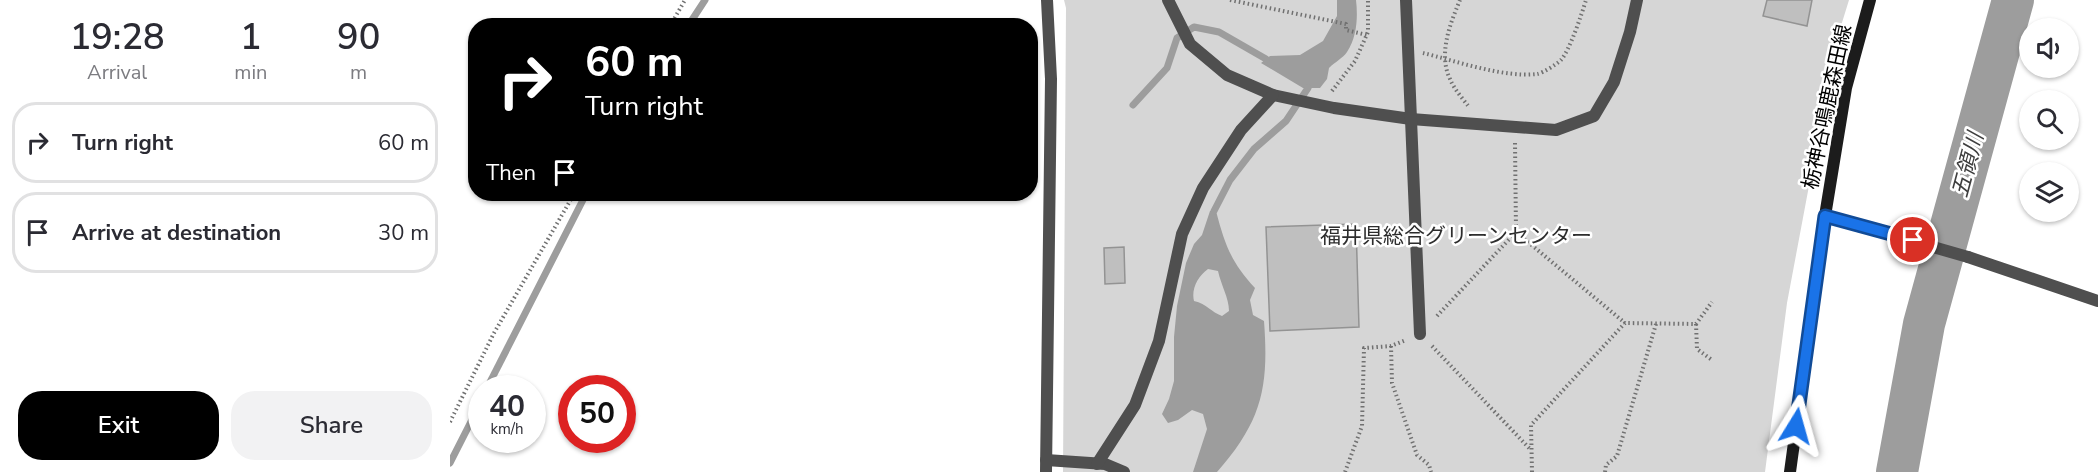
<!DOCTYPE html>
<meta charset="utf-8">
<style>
:root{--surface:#fff;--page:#f2f2f3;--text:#2b2b33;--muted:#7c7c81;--line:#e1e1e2;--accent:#000}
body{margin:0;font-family:"Nunito Sans","Noto Sans JP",sans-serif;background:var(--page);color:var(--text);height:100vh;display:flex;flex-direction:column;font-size:22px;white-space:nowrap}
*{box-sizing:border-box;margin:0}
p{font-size:20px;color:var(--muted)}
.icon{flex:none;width:33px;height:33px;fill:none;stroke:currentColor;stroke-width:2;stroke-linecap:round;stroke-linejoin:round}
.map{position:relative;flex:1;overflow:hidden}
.sheet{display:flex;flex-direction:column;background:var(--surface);width:450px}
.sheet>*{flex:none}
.top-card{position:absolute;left:18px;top:18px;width:570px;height:183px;border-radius:24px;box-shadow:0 2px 4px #0004;background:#000;color:#fff;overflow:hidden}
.tools{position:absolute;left:1569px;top:18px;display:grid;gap:12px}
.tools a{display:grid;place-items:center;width:60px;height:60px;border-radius:50%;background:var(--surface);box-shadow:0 2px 4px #0004;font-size:30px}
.speed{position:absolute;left:18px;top:375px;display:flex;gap:12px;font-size:30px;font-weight:700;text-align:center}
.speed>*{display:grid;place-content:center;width:78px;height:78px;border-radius:50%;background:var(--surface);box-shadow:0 2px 4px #0004;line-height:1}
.speed small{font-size:15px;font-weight:400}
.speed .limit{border:9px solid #d22;background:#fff;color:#111}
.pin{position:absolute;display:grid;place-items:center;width:51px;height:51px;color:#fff;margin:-26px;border:3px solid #fff;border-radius:50%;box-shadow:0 2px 6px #0007}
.me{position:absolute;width:66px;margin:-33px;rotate:8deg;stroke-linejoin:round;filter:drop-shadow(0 0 4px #0008)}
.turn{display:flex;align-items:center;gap:21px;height:126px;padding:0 18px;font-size:27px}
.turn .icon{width:78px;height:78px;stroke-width:2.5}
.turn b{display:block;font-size:42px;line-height:51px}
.then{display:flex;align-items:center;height:57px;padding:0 18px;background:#0003;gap:12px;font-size:22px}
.eta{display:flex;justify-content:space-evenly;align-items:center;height:102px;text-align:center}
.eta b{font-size:36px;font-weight:600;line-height:42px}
.button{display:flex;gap:12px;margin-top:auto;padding:12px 18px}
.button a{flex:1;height:69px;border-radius:24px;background:var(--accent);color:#fff;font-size:24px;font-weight:600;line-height:69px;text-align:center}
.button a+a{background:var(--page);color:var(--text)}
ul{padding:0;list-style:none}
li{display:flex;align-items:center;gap:18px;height:81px;margin:0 12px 9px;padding:0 6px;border:3px solid var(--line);border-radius:24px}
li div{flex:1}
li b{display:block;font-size:22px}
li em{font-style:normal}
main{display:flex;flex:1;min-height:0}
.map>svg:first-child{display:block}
</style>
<main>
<section class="sheet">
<div class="eta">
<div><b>19:28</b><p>Arrival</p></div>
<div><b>1</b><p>min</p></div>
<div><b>90</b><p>m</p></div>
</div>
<ul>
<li><svg class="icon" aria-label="right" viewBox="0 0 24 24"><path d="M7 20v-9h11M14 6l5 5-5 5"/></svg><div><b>Turn right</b></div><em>60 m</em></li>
<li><svg class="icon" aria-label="arrive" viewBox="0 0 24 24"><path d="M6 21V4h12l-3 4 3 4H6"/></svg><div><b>Arrive at destination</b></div><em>30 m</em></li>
</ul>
<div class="button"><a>Exit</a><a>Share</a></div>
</section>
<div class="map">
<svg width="1648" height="472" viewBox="0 0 1648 472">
<rect width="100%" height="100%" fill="#fff"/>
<path fill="#d6d6d6" d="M614,0H1399L1386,42L1337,303L1315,472H613L616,8Z"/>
<g fill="#9d9d9d" fill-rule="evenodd">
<path d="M887,0H906C908,17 907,37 897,52C893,58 885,62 879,68L877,79L870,88H853L811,63L820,56L850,55L873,41L887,16Z"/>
<path d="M760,211H766C775,245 781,262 805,288L800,300L803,315L814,321C819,387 812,421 767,472H743L757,429L753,414L742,410L728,420L718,423L712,414L719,399L724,381V337L727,306L736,263L744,244L752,235ZM758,269L768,271C771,285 779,298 779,311L772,316C761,312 757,304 744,301C741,289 748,276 758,269Z"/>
</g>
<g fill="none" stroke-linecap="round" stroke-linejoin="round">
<g stroke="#9d9d9d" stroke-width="7">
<path d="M238,26L255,0"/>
<path d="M683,105L717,68L727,38L744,27L769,32L816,59"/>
<path d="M764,211L780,180L804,149L836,121L858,88"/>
<path d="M37,388L136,194"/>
<path d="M0,463L32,400"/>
</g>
<path stroke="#9d9d9d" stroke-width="42" d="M1447,472L1474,324L1563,0"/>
</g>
<g fill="#bfbfbf" stroke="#939393" stroke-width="1.5">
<path d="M1317,0H1362L1357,26L1313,16Z"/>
<path d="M906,224L909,327L820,331L816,227Z"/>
<path d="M674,247L675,283L655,284L654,248Z"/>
</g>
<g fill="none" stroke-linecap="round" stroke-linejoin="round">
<g stroke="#717171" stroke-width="4" stroke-dasharray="1.5 3" stroke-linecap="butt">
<path d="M780,0L896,24V30L917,35"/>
<path d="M1010,0C1000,24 988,54 1000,79C1004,89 1013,99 1019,107"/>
<path d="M220,26L235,0"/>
<path d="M973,53C1006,61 1054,78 1087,74C1093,73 1107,64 1111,60C1120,50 1132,13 1136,0"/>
<path d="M882,91L905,61L918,32V0"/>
<path d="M1065,143L1066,232"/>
<path d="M987,316L1066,232L1175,323"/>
<path d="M1246,324L1247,349L1262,360"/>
<path d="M941,346L942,383L967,455L979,465L981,472"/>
<path d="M982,346L1081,450"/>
<path d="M0,422L44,333L124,194"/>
<path d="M895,472L912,426L914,348L941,346L956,340"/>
<path d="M1082,472L1081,425L1175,323L1246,324L1262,302"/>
<path d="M1155,472L1156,465L1167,456L1206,324"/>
</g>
<g stroke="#4f4f4f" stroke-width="12">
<path d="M718,0L740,44L777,75L823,95L884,108L961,119L1106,130L1144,116L1164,82L1180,32L1187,0"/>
<path d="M956,0L970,334"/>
<path d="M596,460L655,464L674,472"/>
<path d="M647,464L685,405L709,341L732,234L753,188L791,130L823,95"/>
</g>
<path stroke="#4f4f4f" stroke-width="12" d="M1518,257L1648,301"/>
<g stroke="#4f4f4f" stroke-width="12">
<path d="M1375,216L1518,257"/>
<path d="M596,472L601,79L597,0"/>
</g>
<path stroke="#1c1c1c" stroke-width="12" d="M1340,472L1375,216L1396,88L1420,0"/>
</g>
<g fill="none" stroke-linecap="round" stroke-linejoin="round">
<defs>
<path id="route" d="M1346,426L1375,216L1463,240"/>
</defs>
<use href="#route" stroke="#114b97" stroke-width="15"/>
<use href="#route" stroke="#1a73e8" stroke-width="10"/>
</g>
<g text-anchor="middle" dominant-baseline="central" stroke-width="5" stroke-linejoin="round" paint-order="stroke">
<g font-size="21" fill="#000" stroke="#fff">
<text transform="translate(1377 107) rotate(-78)">栃神谷鳴鹿森田線</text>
</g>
<g font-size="21" fill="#2d2d2d" stroke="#fff">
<text x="1006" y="236">福井県総合グリーンセンター</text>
</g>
<g font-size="22" font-style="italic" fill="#3e3e3e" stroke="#fff">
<text transform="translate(1518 165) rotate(-75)">五領川</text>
</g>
</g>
</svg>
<div class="tools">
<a><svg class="icon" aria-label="sound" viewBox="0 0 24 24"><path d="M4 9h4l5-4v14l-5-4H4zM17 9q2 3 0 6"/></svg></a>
<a><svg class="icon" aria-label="search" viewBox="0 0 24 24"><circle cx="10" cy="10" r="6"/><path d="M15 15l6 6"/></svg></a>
<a><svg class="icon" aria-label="layers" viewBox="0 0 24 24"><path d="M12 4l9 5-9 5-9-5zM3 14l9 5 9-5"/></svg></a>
</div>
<div class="speed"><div>40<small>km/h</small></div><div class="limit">50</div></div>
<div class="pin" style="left:1463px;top:240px;background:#d93025"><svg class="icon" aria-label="arrive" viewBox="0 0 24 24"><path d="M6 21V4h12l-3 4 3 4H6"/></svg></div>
<svg class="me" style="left:1346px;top:426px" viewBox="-20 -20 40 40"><path d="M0-17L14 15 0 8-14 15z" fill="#1a73e8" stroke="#fff" stroke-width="4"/></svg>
<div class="top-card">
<div class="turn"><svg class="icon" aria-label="right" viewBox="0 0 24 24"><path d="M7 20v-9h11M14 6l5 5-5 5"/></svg><div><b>60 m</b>Turn right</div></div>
<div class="then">Then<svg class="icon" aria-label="arrive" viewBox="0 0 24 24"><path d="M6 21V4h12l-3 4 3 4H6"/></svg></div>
</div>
</div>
</main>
